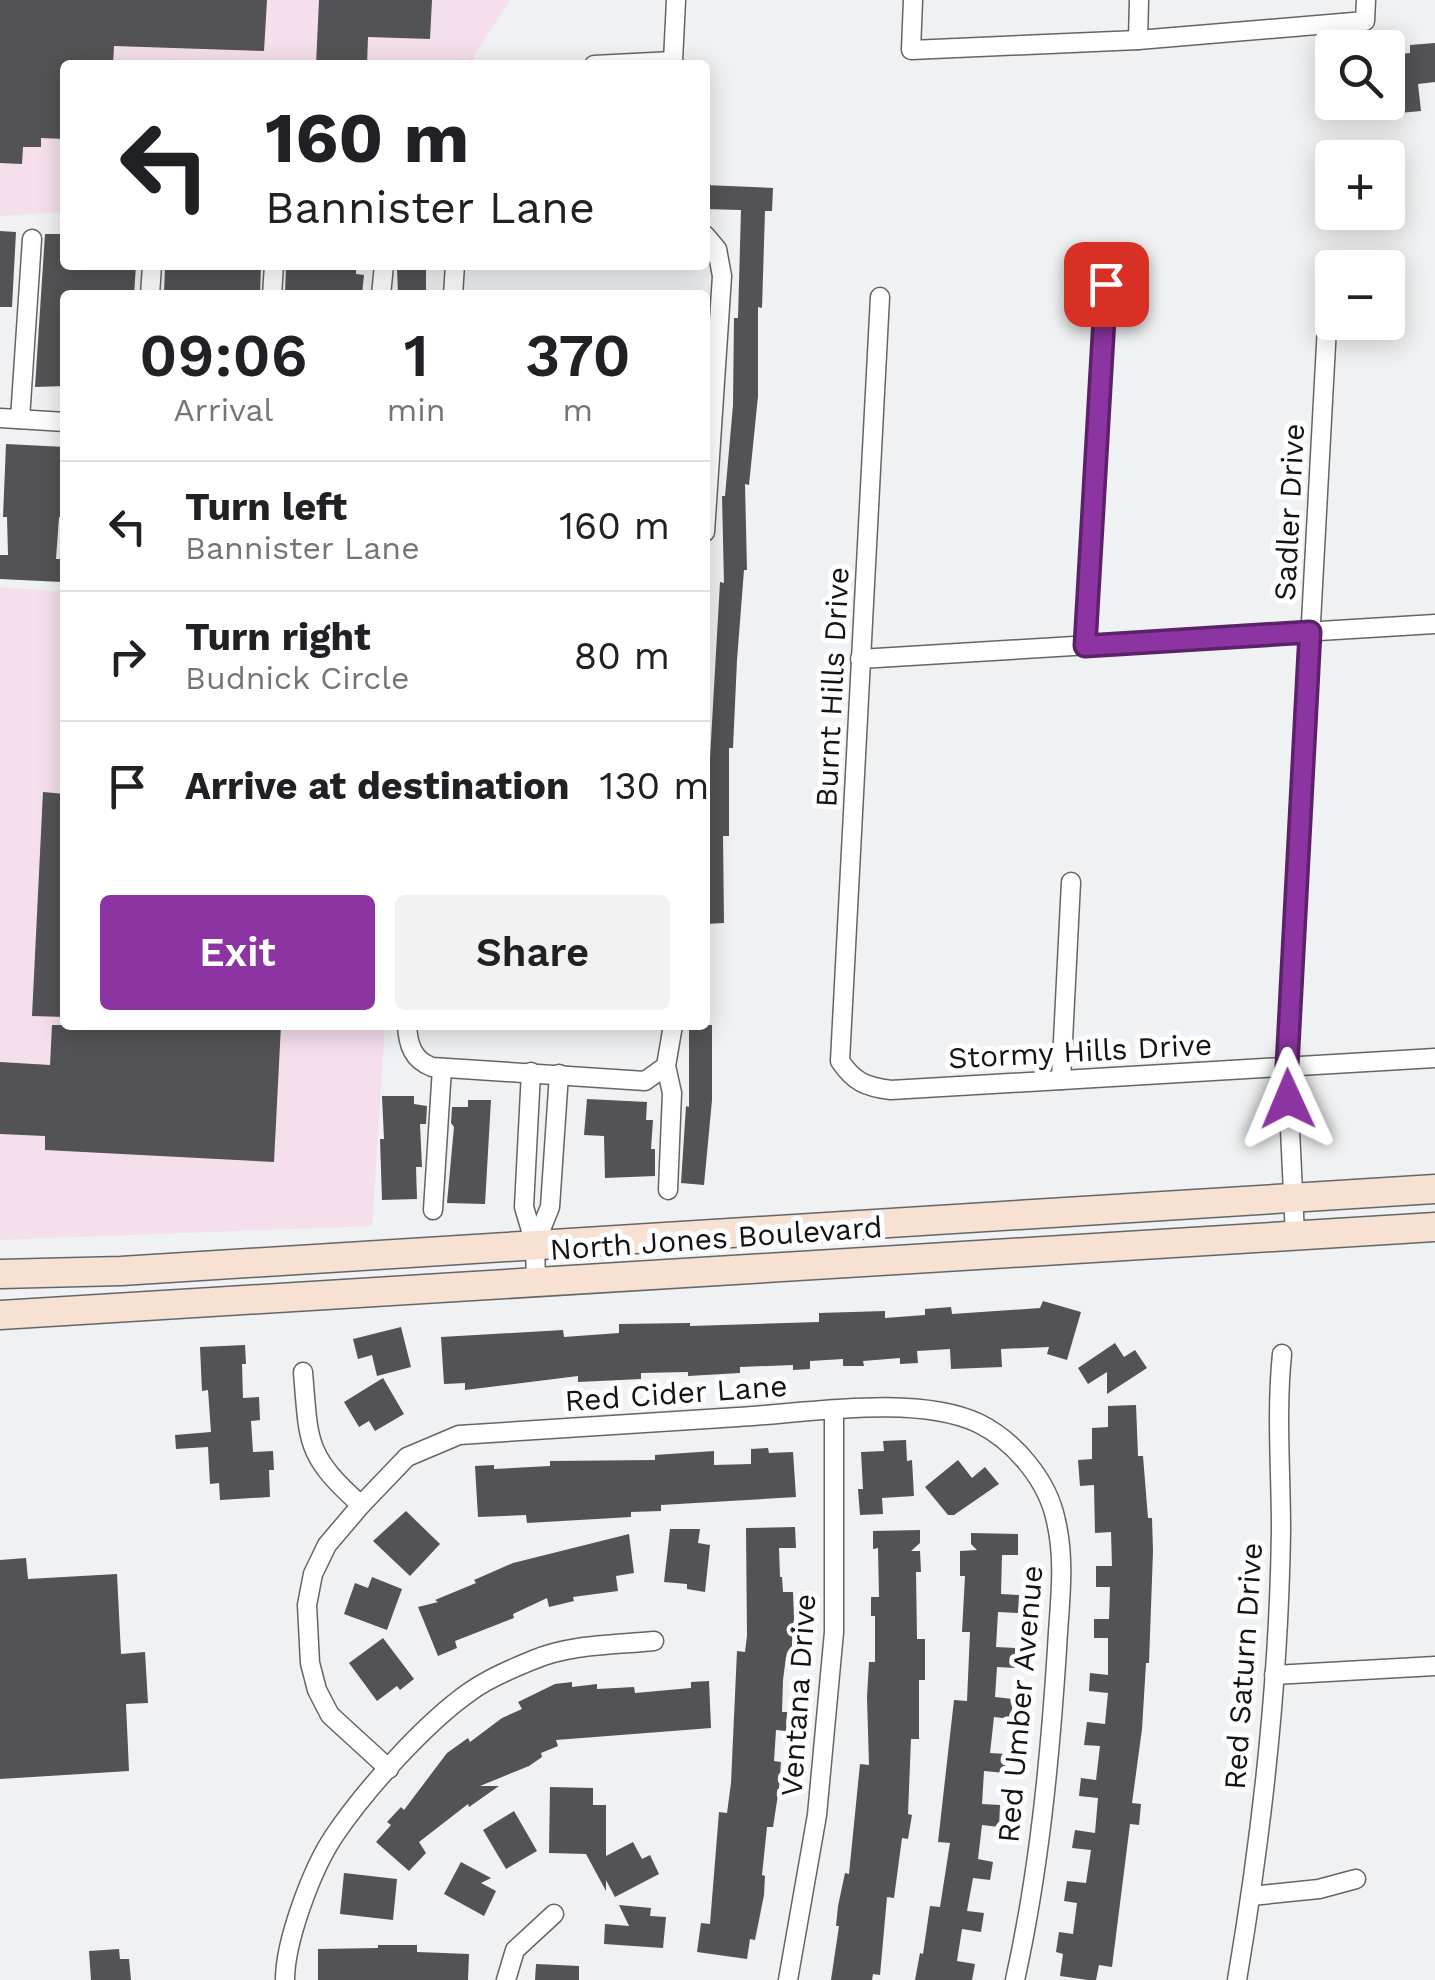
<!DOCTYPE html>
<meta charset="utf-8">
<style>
:root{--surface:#fff;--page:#f2f2f2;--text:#202124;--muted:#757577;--line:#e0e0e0;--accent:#8c34a1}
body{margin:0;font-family:"Work Sans",sans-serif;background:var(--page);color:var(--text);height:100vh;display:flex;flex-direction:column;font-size:38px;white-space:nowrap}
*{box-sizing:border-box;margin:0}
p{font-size:32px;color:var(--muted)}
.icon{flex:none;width:55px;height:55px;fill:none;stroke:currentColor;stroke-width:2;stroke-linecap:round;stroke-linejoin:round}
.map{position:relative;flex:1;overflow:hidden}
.panel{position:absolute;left:60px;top:290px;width:650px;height:740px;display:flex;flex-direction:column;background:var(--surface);border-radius:10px;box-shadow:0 5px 25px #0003}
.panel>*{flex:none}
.top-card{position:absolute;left:60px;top:60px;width:650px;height:210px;border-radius:10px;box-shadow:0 5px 25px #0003;background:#fff;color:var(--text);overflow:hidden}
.buttons{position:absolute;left:1315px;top:30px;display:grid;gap:20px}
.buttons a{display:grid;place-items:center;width:90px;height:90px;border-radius:10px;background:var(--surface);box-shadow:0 5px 25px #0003;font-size:50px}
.pin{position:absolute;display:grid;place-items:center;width:85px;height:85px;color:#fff;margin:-42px;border-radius:20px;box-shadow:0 5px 15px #0006}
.me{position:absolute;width:110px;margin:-55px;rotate:359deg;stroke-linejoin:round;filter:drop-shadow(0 0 8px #0008)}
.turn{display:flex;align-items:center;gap:35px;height:210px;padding:0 40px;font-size:45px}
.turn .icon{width:130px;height:130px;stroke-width:2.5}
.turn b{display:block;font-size:70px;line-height:85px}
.eta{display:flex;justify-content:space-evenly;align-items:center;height:170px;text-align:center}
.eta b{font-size:60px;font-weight:600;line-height:70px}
.primary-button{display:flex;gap:20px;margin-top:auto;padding:20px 40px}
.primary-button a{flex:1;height:115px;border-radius:10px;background:var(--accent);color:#fff;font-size:40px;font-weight:600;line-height:115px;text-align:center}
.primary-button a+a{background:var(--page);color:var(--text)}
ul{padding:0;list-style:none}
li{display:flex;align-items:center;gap:30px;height:130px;padding:0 40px;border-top:2px solid var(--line)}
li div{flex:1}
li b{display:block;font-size:38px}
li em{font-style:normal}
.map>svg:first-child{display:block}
</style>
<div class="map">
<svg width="1435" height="1980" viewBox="0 0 1435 1980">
<rect width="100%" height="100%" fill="#eff1f2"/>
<g fill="#f5dfed">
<path d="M0,0H510L474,56V65H65V212L0,216Z"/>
<path d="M0,587L65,592V1025H385L372,1226L0,1240Z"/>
</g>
<g fill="#535254">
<path d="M0,0H267L264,51L114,46L113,65H65V139L41,138V147H23L22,164L0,163Z"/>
<path d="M319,0H432L430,39L368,37L367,65H316Z"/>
<path d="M1435,43V82L1418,84L1421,111L1389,114L1388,55L1410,53V45Z"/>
<path d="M705,185L773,188L772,211H765L762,308L758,307V396L749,485L745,484L747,570H744L737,660L733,748H729V836H723L724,923L705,924V758H710L720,582L724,583L722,496H725L733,405L734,318H738L741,210L705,209Z"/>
<path d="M0,231L16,232L12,307H0Z"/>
<path d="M45,234H65V265H136L134,295L65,291V386L35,387Z"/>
<path d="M165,265H261L260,295H164Z"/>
<path d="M286,265H356V274L364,275L362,294L324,292V295H285Z"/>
<path d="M406,265H426V293H398L397,268H406Z"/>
<path d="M6,444L65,447V518L59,517L56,559H64L62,582L0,579V555H8L7,517H3Z"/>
<path d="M43,792L65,794V1017L32,1016Z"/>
<path d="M52,1025H281L274,1162L45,1150V1136L0,1134V1062L50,1065Z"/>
<path d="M689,1025H712V1100L704,1185L681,1183L686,1106L689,1107Z"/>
<path d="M382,1096H414V1104L427,1106L426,1124H420L422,1167H416L417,1199L382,1200L380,1139H384Z"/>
<path d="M587,1099L647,1102L646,1120H653L651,1149H655V1176L605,1178L604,1136L584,1135Z"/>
<path d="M468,1100H491L485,1204L447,1203L454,1127L451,1123L452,1107H468Z"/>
<path d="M1043,1301L1081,1312L1067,1360L1047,1354L1049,1347L1001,1349L1002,1367L951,1369L950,1349L917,1351L918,1363L900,1364V1358L863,1361L864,1366H843V1359L810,1361V1369L793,1370V1365L740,1367V1373L688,1376V1372L641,1373V1379L578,1382V1376L465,1390V1383L444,1384L441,1337L563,1330L564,1337L619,1333V1324L690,1323V1326L819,1322V1313L885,1311V1318L925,1315V1309L951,1307L952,1314L1040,1308Z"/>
<path d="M401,1327L411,1367L377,1376L372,1355L358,1359L353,1339Z"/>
<path d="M1115,1343L1124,1357L1135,1350L1147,1368L1107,1394V1372L1088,1384L1078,1368Z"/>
<path d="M245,1345L246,1364H242L243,1398L259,1397L260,1420L251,1421L253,1452L273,1451L274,1470H269L270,1497L220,1500L219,1483L210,1484L208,1447L176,1449L175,1435L211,1432L208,1390L202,1391L200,1347Z"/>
<path d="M383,1378L404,1414L375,1431L369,1421L359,1427L344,1402Z"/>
<path d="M1136,1405L1138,1456H1143L1148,1518H1152L1153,1551L1149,1663H1146L1142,1729L1132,1803L1141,1804L1139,1825L1130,1824L1112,1967L1099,1965L1096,1980H1088L1060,1976L1063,1954L1056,1952L1059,1932L1073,1934L1077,1903L1064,1901L1067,1881L1086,1883L1091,1850L1072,1848L1075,1830L1095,1833L1098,1798L1079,1796L1081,1778L1096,1780L1100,1746L1084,1745L1087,1722L1105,1724L1108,1693L1089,1691L1090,1673L1108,1675V1638H1094V1619H1109L1110,1587H1096V1566H1112L1111,1532L1095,1533L1094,1485L1080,1486L1078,1460L1092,1459V1428L1108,1427V1406Z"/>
<path d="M906,1440L907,1461L912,1460L914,1496L882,1498L883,1514L860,1515L858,1489H863L861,1452L884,1451L883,1441Z"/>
<path d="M768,1448L769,1453L793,1452L796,1497L661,1505V1511L631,1512V1517L527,1523L526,1515L478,1517L475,1466L494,1465V1469L550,1466V1461L655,1460V1455L714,1451V1465L751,1464V1449Z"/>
<path d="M958,1460L972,1478L985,1467L999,1484L954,1515H948L925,1487Z"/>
<path d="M406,1511L440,1544L410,1576L373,1541Z"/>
<path d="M795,1527L796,1548H779L780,1577H782L783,1592H793L794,1619L791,1657H786L783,1680L782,1712H787L786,1731L776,1730L774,1761L781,1762L779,1788L773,1827H767L762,1875L765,1876L764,1895L755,1940L750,1939L747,1959L697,1952L701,1923L710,1924L719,1812L727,1813L731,1783L737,1651L745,1652L747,1636L746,1528Z"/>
<path d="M670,1529H700L698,1543L710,1545L705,1592L687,1589V1584L664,1582Z"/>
<path d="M920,1530V1543L911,1551H920L921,1572H916L917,1639H925V1680H919V1739H911L908,1814L912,1815L908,1839L902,1838L894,1898L887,1897L880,1975L873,1974L872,1980H831L839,1926H836L838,1906L845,1873L849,1874L860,1764L869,1765L867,1697L869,1662H875V1616H871V1597H879L878,1548L873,1549V1531Z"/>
<path d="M971,1533L1018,1534V1555H1002L1001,1594L1019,1595L1018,1613L998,1612L996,1647L1015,1648V1668L997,1667L995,1697L1013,1699L1011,1719L994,1717L990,1753L1006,1754L1005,1773L984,1771L982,1804L1000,1805L999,1827L982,1825L978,1859L993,1862L990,1880L973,1878L967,1911L984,1913L981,1932L962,1929L957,1961L975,1964L972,1980H915L920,1953L923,1954L930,1906L940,1907L950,1843L938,1842L954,1700L967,1701L970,1632H962L965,1576H960V1551L977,1550L971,1544Z"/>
<path d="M629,1534L634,1573L616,1576L618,1591L573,1597L574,1601L549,1607L547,1598L513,1614L514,1618L455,1641L457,1648L438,1656L418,1607L438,1602L435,1600L476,1583L474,1580L513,1563Z"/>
<path d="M26,1558L28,1579L117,1574L121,1654L145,1652L148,1703L126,1704L129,1771L0,1779V1560Z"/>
<path d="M372,1577L402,1589L387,1630L344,1614L355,1583L368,1588Z"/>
<path d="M383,1638L414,1679L400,1690L397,1686L377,1701L349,1663Z"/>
<path d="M709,1681L711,1728L556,1740L558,1746L541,1753L542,1757L529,1766L480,1786H499L469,1807L468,1804L419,1842L426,1853L409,1871L376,1842L391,1825L387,1822L401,1807L404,1810L447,1753L468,1738L470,1742L502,1718L522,1709L518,1702L555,1684L572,1682V1687L597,1684V1689L634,1687L635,1693L691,1688V1682Z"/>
<path d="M550,1787L593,1788V1805H606V1856L633,1842L642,1859L650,1855L659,1874L615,1897L606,1880V1891L586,1854L549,1853Z"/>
<path d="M514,1811L537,1851L506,1869L483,1830Z"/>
<path d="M461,1862L491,1878L481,1883L496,1891L484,1916L444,1894Z"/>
<path d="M344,1873L397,1879L393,1920L340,1914Z"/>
<path d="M619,1905L651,1908L650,1916L666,1917L663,1948L604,1944L605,1924L629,1926Z"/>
<path d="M378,1945H417V1952L469,1954L468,1980H318V1949L378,1948Z"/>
<path d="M119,1949L120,1959H129L131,1980H91L89,1951Z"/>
<path d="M536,1964L579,1966V1980H535Z"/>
</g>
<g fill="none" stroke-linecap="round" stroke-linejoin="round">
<defs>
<g id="street">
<path d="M913,0L911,50L1138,40L1365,21L1366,0"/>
<path d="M1138,40L1139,0"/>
<path d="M594,65L673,61L676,0"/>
<path d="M705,235L717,249L722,276L705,532"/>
<path d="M150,295L152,265"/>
<path d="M272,295L274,265"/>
<path d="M381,295L384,265"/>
<path d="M453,295L455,265"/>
<path d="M880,297L840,1061C854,1082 866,1087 891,1090L1435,1058"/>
<path d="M0,418L65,422"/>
<path d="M20,419L32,239"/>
<path d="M1085,646L1106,285"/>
<path d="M860,659L1435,624"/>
<path d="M407,1025C408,1045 413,1060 432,1067L645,1081L666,1066"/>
<path d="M531,1072L524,1207L535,1244L536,1282"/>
<path d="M1061,1080L1071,882"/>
<path d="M668,1190L672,1093L666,1066L673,1025"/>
<path d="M433,1210L442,1068"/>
<path d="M1295,1235L1287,1066L1330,271"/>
<path d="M535,1244L550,1207L559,1074"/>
<path d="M303,1372C309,1443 305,1455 361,1505"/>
<path d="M1274,1675L1435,1666"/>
<path d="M389,1769L330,1715L317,1690L310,1663L307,1605L313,1574L327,1545L361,1505L407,1457L459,1435C552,1429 645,1423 738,1417C807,1413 916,1394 978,1423C1015,1441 1048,1481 1056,1521C1066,1563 1059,1607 1057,1649C1050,1759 1039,1872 1015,1980"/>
<path d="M1251,1896L1319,1889L1356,1879"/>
<path d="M285,1980C285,1941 312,1869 334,1836C365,1790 426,1722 471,1691C489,1678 513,1668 533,1660C570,1644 614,1645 654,1641"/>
<path d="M506,1980L515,1950L554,1914"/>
<path d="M788,1980L817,1815L834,1632V1411"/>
<path d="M1237,1980C1262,1833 1279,1680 1281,1530C1281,1471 1276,1413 1282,1354"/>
</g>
<g id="secondary">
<path d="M0,1274L121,1271L1435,1189"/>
<path d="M0,1315L1435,1227"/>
</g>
</defs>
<use href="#street" stroke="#646567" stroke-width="21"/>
<use href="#secondary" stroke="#646567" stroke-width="31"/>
<use href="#street" stroke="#fff" stroke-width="18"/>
<use href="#secondary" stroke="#f7e1d2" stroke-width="28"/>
</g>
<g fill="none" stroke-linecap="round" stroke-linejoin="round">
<defs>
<path id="route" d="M1106,284L1085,646L1310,632L1287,1066L1288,1099"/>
</defs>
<use href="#route" stroke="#5b2269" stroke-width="25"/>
<use href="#route" stroke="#8c34a1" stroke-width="18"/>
</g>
<g text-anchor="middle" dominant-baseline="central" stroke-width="10" stroke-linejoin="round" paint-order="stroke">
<g font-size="30" fill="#131314" stroke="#fdfeff">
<text transform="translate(1289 512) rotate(-87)">Sadler Drive</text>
<text transform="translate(832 687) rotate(-87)">Burnt Hills Drive</text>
<text transform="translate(1080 1051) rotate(-3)">Stormy Hills Drive</text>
<text transform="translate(716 1238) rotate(-4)">North Jones Boulevard</text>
<text transform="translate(676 1393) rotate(-4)">Red Cider Lane</text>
<text transform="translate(1243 1666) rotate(-86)">Red Saturn Drive</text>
<text transform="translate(798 1695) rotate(-86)">Ventana Drive</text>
<text transform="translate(1020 1704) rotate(-85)">Red Umber Avenue</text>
</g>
</g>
</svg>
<div class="buttons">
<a><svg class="icon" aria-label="search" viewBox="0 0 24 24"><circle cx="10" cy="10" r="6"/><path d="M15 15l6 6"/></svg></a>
<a>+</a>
<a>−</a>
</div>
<div class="pin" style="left:1106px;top:284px;background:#d93025"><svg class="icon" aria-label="arrive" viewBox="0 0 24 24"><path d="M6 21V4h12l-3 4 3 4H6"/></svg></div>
<svg class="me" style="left:1288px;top:1099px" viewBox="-20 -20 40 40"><path d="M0-17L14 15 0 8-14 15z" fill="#8c34a1" stroke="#fff" stroke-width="4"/></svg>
<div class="top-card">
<div class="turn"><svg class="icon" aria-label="left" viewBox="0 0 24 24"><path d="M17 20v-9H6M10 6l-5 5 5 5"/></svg><div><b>160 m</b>Bannister Lane</div></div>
</div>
<section class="panel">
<div class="eta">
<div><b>09:06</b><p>Arrival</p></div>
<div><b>1</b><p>min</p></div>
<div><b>370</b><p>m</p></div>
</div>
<ul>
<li><svg class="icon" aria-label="left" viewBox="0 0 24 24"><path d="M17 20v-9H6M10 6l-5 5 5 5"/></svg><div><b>Turn left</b><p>Bannister Lane</p></div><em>160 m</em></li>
<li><svg class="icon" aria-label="right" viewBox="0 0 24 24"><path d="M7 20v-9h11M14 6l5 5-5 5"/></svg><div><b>Turn right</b><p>Budnick Circle</p></div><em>80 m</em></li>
<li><svg class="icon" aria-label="arrive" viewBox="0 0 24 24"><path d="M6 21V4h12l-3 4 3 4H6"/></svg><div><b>Arrive at destination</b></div><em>130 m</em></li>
</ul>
<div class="primary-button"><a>Exit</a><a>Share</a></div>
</section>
</div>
